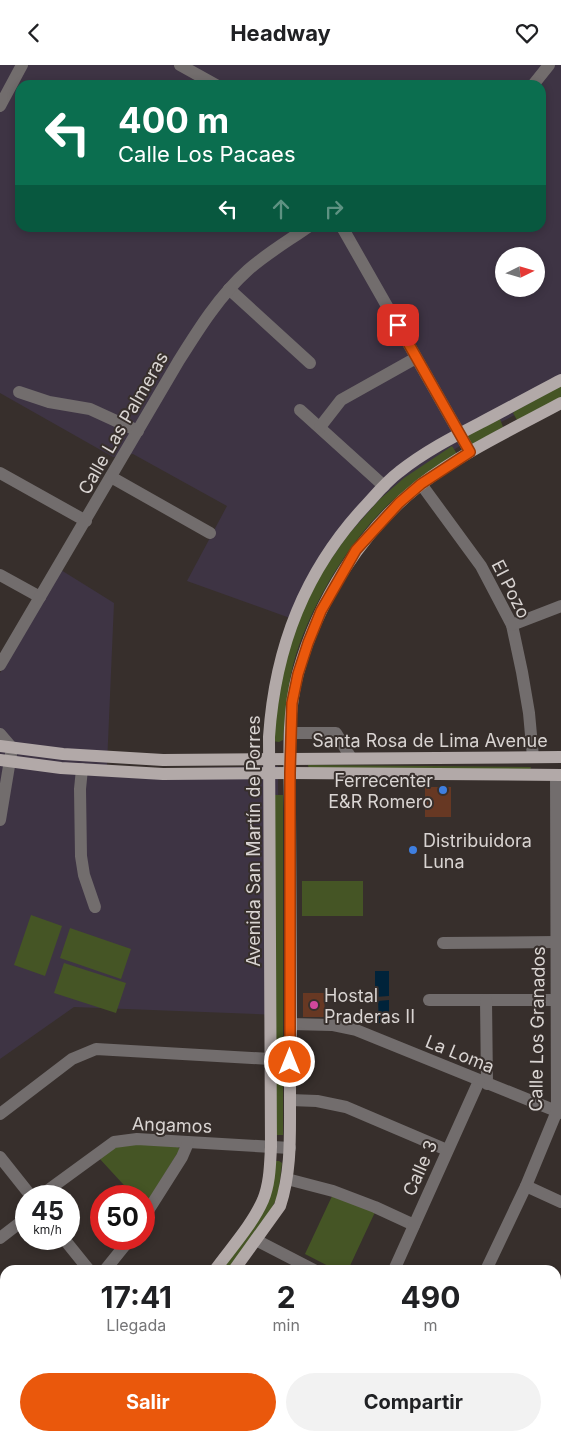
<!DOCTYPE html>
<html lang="es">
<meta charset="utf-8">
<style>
:root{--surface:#fff;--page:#f2f2f2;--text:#202124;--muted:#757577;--accent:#ea580c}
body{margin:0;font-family:Inter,sans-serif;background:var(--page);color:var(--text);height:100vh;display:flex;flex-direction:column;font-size:19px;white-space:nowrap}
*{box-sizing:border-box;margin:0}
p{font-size:16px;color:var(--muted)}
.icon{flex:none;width:28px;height:28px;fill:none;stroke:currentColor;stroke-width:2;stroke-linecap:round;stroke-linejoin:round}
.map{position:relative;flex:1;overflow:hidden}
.details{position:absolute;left:0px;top:1200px;width:561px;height:176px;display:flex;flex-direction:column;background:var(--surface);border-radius:15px 15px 0 0;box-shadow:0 2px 8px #0003}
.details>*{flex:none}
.top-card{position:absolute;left:15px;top:15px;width:531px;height:152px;border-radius:15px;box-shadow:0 2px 8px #0003;background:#0b6e4f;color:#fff;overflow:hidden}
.needle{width:32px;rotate:85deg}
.fabs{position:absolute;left:495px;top:182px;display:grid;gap:10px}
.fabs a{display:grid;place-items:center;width:50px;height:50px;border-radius:50%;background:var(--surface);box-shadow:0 2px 8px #0003;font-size:25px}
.speed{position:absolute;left:15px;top:1120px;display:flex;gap:10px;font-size:25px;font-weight:700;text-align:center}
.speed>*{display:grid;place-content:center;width:65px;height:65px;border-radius:50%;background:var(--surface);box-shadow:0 2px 8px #0003;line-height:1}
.speed small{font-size:12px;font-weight:400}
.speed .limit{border:8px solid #d22;background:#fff;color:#111}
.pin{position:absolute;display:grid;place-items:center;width:42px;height:42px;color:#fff;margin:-21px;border-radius:10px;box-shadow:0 2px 8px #0006}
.me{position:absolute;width:55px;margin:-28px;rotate:0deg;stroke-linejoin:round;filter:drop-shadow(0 0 4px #0008)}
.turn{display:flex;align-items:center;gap:18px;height:105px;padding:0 20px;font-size:22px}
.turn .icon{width:65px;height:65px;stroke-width:2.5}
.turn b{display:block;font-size:35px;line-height:42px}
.lanes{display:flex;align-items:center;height:48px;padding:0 20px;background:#0003;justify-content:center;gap:25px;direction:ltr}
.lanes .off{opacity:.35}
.eta{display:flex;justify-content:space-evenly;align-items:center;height:85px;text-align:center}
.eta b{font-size:30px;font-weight:700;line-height:35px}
.primary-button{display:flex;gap:10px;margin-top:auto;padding:10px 20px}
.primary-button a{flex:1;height:58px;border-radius:30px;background:var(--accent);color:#fff;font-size:20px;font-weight:700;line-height:58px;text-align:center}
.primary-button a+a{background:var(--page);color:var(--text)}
header{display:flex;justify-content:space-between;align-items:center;height:65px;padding:0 20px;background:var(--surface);font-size:22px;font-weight:700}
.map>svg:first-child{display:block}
</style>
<header><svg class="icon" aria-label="back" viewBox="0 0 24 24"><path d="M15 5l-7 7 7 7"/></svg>Headway<svg class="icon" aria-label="heart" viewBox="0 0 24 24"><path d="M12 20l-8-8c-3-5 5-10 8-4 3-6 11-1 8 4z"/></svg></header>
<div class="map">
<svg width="561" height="1376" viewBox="0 0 561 1376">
<rect width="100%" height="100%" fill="#372f2c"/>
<g fill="#3e3444" fill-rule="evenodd">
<path d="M0,0H561V326L484,366L405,415L348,477L301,557L187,516L227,441L133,389L113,392L0,328ZM20,20H541V162H20ZM504,191H536V224H504Z"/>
<path d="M61,505L114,538L107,700L152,704L278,701L279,950L74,942L0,994V608Z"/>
</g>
<g fill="#455525">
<path d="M561,321V332L517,355L513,348L515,346Z"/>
<path d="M500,354L503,362L471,380L466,371Z"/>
<path d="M452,381L457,389C439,401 421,412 404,426C355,464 309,540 293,600C287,625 285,650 283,675L279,677L272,676L276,630L295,559L323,506L347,471L380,434L404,413Z"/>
<path d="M308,700L531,702L530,706L309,705Z"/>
<path d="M272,730H283V1070H276Z"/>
<rect x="302" y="816" width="61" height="35"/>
<path d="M31,850L62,861L45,911L14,900Z"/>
<path d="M70,863L131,884L121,914L60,893Z"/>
<path d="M64,898L126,918L116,948L54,928Z"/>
<path d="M126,1078L177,1081L180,1084L144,1142V1131H134L99,1093L113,1083Z"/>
<path d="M275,1096H279L282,1098L278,1131L271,1144L227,1205H221L263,1146Z"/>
<path d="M333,1129L376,1145L348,1205H336L305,1189Z"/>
</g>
<g fill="#00233a">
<path d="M375,906H389V931L375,932Z"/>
<path d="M389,935V958H379L378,936Z"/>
</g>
<g fill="#673823">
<rect x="425" y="722" width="26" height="30"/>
<path d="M303,928H324L325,952H303Z"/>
</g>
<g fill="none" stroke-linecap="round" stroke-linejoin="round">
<path stroke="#6b6461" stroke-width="2" stroke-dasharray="2.5 4" stroke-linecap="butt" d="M0,1216L5,1224"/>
<g stroke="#726d6d" stroke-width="12">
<path d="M180,0L216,20"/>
<path d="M533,20L549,0"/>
<path d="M0,41L22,0"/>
<path d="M342,162L470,387"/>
<path d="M229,224L310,298"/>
<path d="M19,327L49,337L90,344L138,366"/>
<path d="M300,345L384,421"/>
<path d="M320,362L341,335L416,293"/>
<path d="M0,408L86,456"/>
<path d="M111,412L210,468"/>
<path d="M421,419L481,501L512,560L522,607L529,648L533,692"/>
<path d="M0,510L40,532"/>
<path d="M512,560L561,541"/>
<path d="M0,600L178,297C198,265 219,231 248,205C266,189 288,176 308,162"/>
<path d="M291,668H336L351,693"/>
<path d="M0,669L12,683L0,755"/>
<path d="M82,704L80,724L81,791L84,810L95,842"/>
<path d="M443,878L557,877"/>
<path d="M429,935H557"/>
<path d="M486,935L487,1019"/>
<path d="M291,959L332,960L356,965L561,1048"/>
<path d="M290,1035L317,1036L346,1042L447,1085"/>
<path d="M0,1049L72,994L96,984L270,994"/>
<path d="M0,1092L31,1131"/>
<path d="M287,1114L333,1126L375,1142L414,1160"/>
<path d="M526,1121L561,1137"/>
<path d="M40,1131L114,1077L137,1074L290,1083"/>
<path d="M144,1152L182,1092L188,1078"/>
<path d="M0,1173L26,1153"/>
<path d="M64,1174L89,1205"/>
<path d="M256,1175L314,1205"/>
<path d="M105,1205L130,1174"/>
<path d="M394,1205L479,1016"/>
<path d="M486,1205L526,1121L557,1046L556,710"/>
<path d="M556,1270L561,1259"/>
<path d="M556,1292L561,1294"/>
<path d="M0,1309L5,1310"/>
<path d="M0,1369L5,1350"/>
<path d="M162,1371L174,1376"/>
<path d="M290,1371L301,1376"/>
<path d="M499,1371L513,1376"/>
<path d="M49,1376L50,1371"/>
<path d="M229,1376L231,1371"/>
<path d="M408,1376L411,1371"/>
</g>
<g stroke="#b2a9a8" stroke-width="12">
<path d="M0,681L63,689L163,695L561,692"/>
<path d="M0,695L61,703L163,709L290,708L561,710"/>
<path d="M215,1205C231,1183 252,1160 263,1135C270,1118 270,1099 271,1082L269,672C275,582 305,505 367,439C377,428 387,416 399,407C424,387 453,372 480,358C507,344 534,329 561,315"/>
<path d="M234,1205L280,1141C291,1108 290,1074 290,1040C290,1015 290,990 291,965C291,893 290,820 290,747C290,701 286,652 298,608C318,535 361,467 420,420C463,387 513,364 561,338"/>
<path d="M109,1376L111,1371"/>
<path d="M129,1376L131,1371"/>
</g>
</g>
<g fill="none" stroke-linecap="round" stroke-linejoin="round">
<defs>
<path id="route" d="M290,997V708L292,638L298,609L308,578L321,546L356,485L399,438L421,419L470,387L398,260"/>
</defs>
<use href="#route" stroke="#983908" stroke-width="12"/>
<use href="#route" stroke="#ea580c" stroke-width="9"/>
</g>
<g fill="#3f7fe0" stroke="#372f2c" stroke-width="2">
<circle cx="443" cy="725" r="5"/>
<circle cx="413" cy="785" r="5"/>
</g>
<circle fill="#d1479c" stroke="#372f2c" stroke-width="2" cx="314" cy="940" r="5"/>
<g text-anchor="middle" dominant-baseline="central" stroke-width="4" stroke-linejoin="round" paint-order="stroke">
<g font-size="18" fill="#d9d4d2" stroke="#372f2c">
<text transform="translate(123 358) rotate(-60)">Calle Las Palmeras</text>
<text transform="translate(511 524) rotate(63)">El Pozo</text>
<text x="430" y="675">Santa Rosa de Lima Avenue</text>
<text transform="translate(253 776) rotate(-90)">Avenida San Martín de Porres</text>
<text transform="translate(537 964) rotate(-89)">Calle Los Granados</text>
<text transform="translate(460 989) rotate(22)">La Loma</text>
<text transform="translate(172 1060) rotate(2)">Angamos</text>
<text transform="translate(420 1103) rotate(-66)">Calle 3</text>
</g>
<g font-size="18" fill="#d9d4d2" stroke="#372f2c" text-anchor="start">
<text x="433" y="715" text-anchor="end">Ferrecenter<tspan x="433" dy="21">E&amp;R Romero</tspan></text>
<text x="423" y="775">Distribuidora<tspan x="423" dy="21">Luna</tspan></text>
<text x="324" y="930">Hostal<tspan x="324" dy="21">Praderas II</tspan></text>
</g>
</g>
</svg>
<div class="fabs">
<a><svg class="needle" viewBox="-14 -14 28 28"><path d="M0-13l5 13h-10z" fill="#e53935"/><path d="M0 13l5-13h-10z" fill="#757577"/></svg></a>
</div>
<div class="speed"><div>45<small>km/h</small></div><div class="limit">50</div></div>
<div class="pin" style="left:398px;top:260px;background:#d93025"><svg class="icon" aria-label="arrive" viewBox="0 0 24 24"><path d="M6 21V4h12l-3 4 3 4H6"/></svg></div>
<svg class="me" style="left:290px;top:997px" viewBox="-20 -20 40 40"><circle r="17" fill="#ea580c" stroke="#fff" stroke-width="3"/><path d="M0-11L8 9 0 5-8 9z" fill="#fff"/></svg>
<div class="top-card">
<div class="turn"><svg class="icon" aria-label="left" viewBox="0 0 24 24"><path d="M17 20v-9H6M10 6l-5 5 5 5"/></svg><div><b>400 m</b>Calle Los Pacaes</div></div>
<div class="lanes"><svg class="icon" aria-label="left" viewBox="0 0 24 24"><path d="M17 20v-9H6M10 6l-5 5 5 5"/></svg><svg class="icon off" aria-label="ahead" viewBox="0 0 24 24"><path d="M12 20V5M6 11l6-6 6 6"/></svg><svg class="icon off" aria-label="right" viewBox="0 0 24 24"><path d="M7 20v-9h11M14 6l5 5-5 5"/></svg></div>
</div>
<section class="details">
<div class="eta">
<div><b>17:41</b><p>Llegada</p></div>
<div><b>2</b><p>min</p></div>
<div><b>490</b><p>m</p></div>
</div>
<div class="primary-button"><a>Salir</a><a>Compartir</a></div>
</section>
</div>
